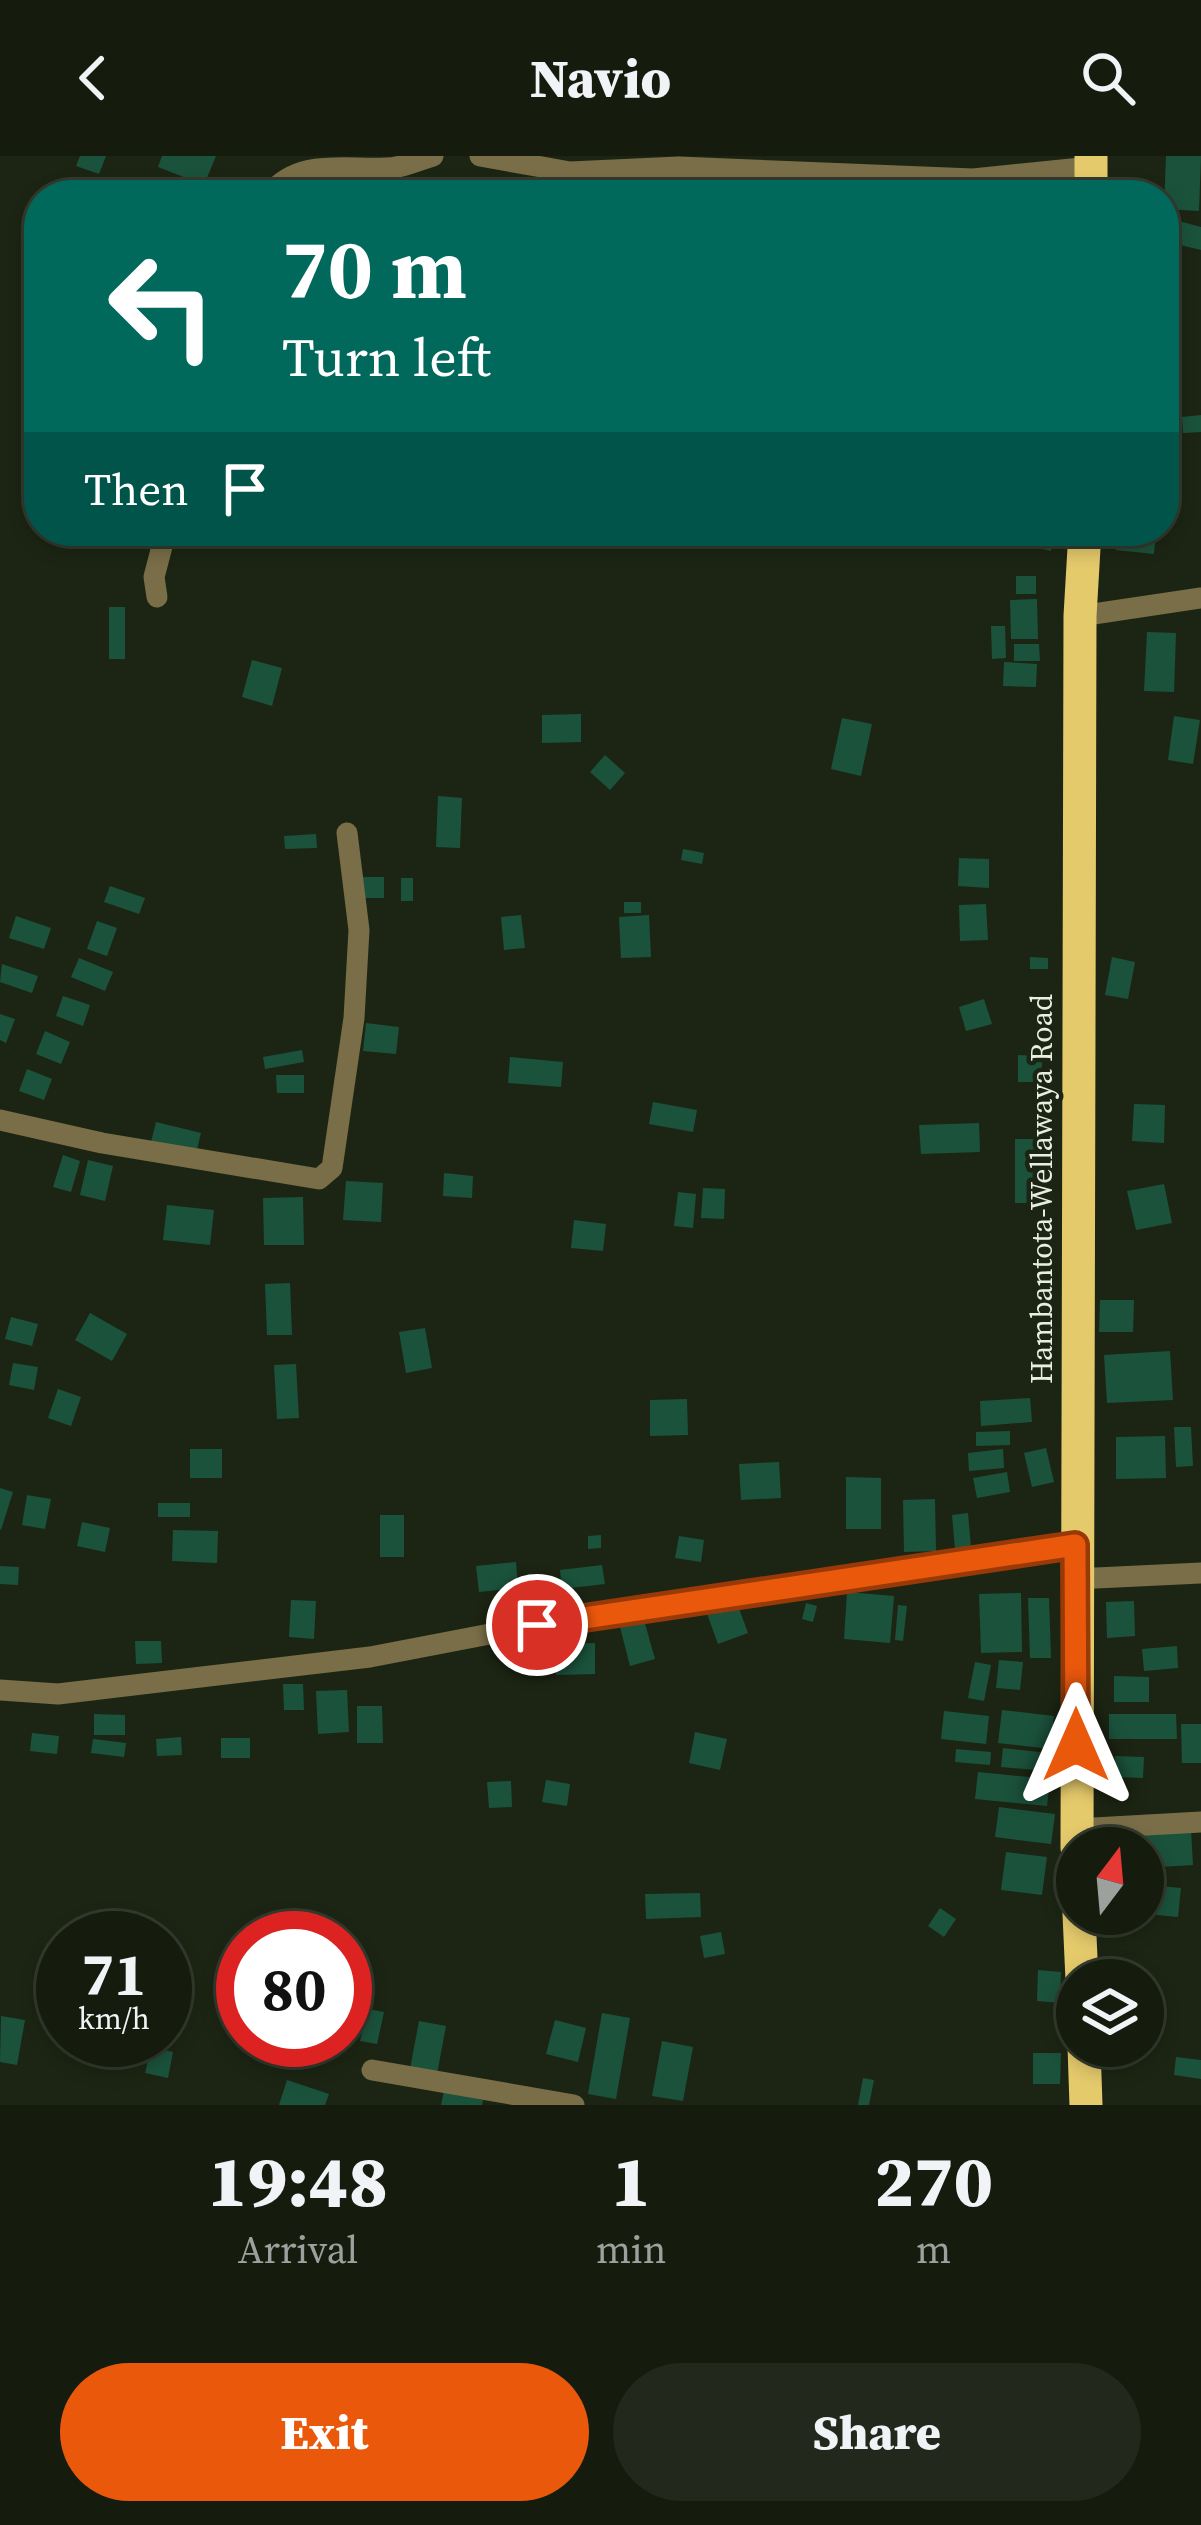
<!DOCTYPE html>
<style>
:root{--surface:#151c0e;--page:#22291c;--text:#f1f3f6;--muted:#9da19e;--line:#343a2e;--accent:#ea580c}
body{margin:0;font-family:"Source Serif 4",serif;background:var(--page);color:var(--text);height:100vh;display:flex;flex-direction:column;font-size:45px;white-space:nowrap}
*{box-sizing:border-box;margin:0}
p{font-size:39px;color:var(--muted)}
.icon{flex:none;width:66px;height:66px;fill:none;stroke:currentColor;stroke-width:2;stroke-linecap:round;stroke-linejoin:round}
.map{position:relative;height:1949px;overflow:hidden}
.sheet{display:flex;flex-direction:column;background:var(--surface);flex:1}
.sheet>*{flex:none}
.banner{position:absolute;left:24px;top:24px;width:1155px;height:366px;border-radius:48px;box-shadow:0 6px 18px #0003,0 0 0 3px var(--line);background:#00695c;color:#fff;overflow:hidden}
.needle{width:78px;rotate:16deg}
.controls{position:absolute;left:1056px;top:1671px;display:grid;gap:24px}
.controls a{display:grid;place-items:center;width:108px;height:108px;border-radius:50%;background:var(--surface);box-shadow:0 6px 18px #0003,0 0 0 3px var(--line);font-size:60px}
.speed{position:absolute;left:36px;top:1755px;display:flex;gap:24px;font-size:60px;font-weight:700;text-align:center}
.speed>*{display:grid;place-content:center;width:156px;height:156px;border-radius:50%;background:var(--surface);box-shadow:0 6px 18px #0003,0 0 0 3px var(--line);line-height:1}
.speed small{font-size:30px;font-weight:400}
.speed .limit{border:18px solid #d22;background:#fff;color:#111}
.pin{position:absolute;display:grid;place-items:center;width:102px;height:102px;color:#fff;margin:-51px;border:6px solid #fff;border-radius:50%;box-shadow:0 3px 12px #0007}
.me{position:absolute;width:132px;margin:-66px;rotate:0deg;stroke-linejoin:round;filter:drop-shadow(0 0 9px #0008)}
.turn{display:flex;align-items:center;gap:42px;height:252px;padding:0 60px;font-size:54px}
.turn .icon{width:156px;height:156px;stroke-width:2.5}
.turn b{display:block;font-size:84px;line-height:102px}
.then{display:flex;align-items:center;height:114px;padding:0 60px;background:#0003;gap:24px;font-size:45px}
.eta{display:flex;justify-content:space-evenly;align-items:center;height:204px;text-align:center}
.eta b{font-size:72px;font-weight:800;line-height:84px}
.primary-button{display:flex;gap:24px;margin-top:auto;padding:24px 60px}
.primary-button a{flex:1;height:138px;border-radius:72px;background:var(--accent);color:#fff;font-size:48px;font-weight:800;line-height:138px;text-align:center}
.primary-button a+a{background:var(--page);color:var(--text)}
header{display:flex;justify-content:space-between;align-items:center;height:156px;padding:0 60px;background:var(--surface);font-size:54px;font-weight:800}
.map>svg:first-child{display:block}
</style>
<header><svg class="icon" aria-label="back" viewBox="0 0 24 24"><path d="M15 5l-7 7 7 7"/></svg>Navio<svg class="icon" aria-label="search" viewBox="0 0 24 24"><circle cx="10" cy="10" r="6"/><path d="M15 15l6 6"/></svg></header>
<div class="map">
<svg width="1201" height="1949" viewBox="0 0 1201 1949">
<rect width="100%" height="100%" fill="#1c2513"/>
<g fill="#1b523c">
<path d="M80,0H106L99,18L76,10Z"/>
<path d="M162,0H216L204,29L158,11Z"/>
<path d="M1166,0H1201L1199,55L1164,53Z"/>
<path d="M1164,61L1201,71V94L1164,85Z"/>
<path d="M1201,259V276L1183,277L1182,261Z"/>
<path d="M1029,375H1055L1051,395L1026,389Z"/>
<path d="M1118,375H1156L1154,398L1116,394Z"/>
<rect x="1016" y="420" width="20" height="18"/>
<path d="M1037,443L1038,483H1011L1010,444Z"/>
<rect x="109" y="451" width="16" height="52"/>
<path d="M991,470H1005L1006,502L992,503Z"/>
<path d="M1147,476L1176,477L1174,536L1144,535Z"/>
<path d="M1014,488H1039L1040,505H1014Z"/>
<path d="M252,504L282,512L272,550L242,541Z"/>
<path d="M1004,506L1037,508L1036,531L1003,530Z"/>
<path d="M581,558V586L542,587V559Z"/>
<path d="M1174,560L1200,564L1193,608L1168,604Z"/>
<path d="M842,562L872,568L861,620L831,613Z"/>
<path d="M605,599L625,617L610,634L590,616Z"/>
<path d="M438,640L462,642L460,692L436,691Z"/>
<path d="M316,678L317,692L285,693L284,680Z"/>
<path d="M683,693L704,697L702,708L681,704Z"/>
<path d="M959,702L989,703V732L958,730Z"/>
<rect x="363" y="721" width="21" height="21"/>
<rect x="401" y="722" width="12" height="23"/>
<path d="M110,730L145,742L139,758L104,746Z"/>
<rect x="624" y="746" width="17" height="11"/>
<path d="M986,748L988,784L960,785L959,749Z"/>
<path d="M521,759L525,792L504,794L501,761Z"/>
<path d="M649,759L651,801L621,802L619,761Z"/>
<path d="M16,760L51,772L44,793L9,782Z"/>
<path d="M97,765L117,772L107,800L87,793Z"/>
<path d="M1030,801L1048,802V813H1030Z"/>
<path d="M1112,801L1135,806L1128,843L1105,839Z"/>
<path d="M79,802L113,816L105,835L71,821Z"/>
<path d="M2,808L38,820L32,837L0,826Z"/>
<path d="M63,840L90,849L83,870L56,860Z"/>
<path d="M984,843L992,868L966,875L959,851Z"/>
<path d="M0,858L15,863L6,887L0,884Z"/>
<path d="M366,867L399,871L396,898L363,895Z"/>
<path d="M45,875L70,886L61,908L36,898Z"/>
<path d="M302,894L304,906L265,913L263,901Z"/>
<path d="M1018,899L1042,900V926H1018Z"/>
<path d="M510,901L563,906L561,931L508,927Z"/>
<path d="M27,913L52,923L44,944L19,935Z"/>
<path d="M276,919H304V937H277Z"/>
<path d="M653,946L697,954L693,976L649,968Z"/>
<path d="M1134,948L1165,949L1164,987L1132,985Z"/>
<path d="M156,966L201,977L196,997L151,986Z"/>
<path d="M979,967L980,996L921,998L919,969Z"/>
<rect x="1015" y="983" width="31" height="64"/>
<path d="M63,999L80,1005L71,1036L53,1031Z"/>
<path d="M88,1004L113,1010L105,1045L80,1039Z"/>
<path d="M444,1017L473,1020L472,1042L443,1040Z"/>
<path d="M346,1025L383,1027L381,1066L343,1064Z"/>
<path d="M1164,1028L1172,1067L1136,1074L1127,1035Z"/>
<path d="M703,1032L725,1033L724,1063L701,1062Z"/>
<path d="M678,1036L696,1038L693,1072L674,1070Z"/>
<path d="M303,1041L304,1089H264L263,1042Z"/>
<path d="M167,1049L214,1054L210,1089L163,1084Z"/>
<path d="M574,1064L606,1068L603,1095L571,1092Z"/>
<path d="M290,1127L292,1179H267L265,1128Z"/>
<path d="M1100,1144H1134L1133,1176H1099Z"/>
<path d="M90,1157L127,1178L112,1205L75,1184Z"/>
<path d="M11,1161L38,1168L32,1190L5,1183Z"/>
<path d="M425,1172L432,1212L406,1217L399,1176Z"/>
<path d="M1170,1195L1173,1244L1107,1247L1104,1199Z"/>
<path d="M13,1207L38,1211L34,1234L9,1229Z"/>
<path d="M296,1208L299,1262L277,1263L274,1209Z"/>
<path d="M58,1233L81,1241L71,1270L48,1262Z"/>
<path d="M1030,1242L1032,1266L981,1270L980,1245Z"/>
<path d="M687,1243L688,1279L650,1280V1244Z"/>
<path d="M1174,1271H1191L1193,1310L1176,1311Z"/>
<path d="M1010,1275V1289L976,1290V1276Z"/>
<path d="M1165,1280L1166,1322L1116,1323V1281Z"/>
<path d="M1046,1292L1054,1326L1032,1331L1024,1297Z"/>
<rect x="190" y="1293" width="32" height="29"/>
<path d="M1003,1293L1004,1312L969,1315L968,1297Z"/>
<path d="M779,1306L781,1342L741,1344L739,1308Z"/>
<path d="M1007,1316L1010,1336L977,1342L973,1322Z"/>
<path d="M846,1321L881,1322V1373H846Z"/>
<path d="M0,1332L13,1336L1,1374L0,1373Z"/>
<path d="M27,1339L51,1343L45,1373L22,1369Z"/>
<path d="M935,1343L936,1395L904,1396L903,1344Z"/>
<rect x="158" y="1347" width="32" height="14"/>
<path d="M968,1357L971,1391L955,1393L952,1359Z"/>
<rect x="380" y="1359" width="24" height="42"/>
<path d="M82,1366L110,1372L105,1396L77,1390Z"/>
<path d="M173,1374L218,1375L217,1407L172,1405Z"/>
<path d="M601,1379V1392L588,1393V1380Z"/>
<path d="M679,1380L704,1384L701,1406L675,1402Z"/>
<path d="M516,1406L518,1432L479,1436L476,1410Z"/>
<path d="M602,1409L605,1428L562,1433L560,1414Z"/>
<path d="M0,1410L19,1411L18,1429L0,1428Z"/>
<path d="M558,1427L562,1454L542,1457L538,1430Z"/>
<path d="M847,1436L894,1440L890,1487L844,1483Z"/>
<path d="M1021,1437L1022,1496L981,1497L979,1438Z"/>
<path d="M1028,1442H1049L1051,1502H1030Z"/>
<path d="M291,1444L316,1445L314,1483L289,1481Z"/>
<path d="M736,1444L748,1477L718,1488L706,1455Z"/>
<path d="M1134,1445L1135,1480L1107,1482L1106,1446Z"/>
<path d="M806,1447L817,1450L813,1466L802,1463Z"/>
<path d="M898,1449L907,1450L903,1485L895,1484Z"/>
<path d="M644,1464L655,1503L630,1510L620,1471Z"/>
<path d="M135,1485H161L162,1507L136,1508Z"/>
<path d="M595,1487V1518L556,1519L555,1488Z"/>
<path d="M1177,1490L1178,1512L1144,1515L1142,1493Z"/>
<path d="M999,1504L1023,1506L1020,1534L996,1532Z"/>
<path d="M975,1506L991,1509L984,1545L968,1542Z"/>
<path d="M1114,1520L1149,1521V1546H1114Z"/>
<path d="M283,1528H303L304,1554H284Z"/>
<path d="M347,1534L349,1576L318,1578L316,1535Z"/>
<path d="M357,1550H382L383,1587H357Z"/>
<path d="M1002,1554L1054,1560L1050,1593L998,1587Z"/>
<path d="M944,1555L989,1560L986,1588L941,1583Z"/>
<path d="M94,1558L125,1559V1579H94Z"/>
<path d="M1109,1558H1176L1177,1583H1109Z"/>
<path d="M1181,1568H1201V1607H1182Z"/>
<path d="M695,1576L727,1583L720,1614L689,1607Z"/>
<path d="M32,1577L59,1580L57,1598L30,1595Z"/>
<path d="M181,1581L182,1599L157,1600L156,1583Z"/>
<rect x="221" y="1582" width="29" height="20"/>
<path d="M93,1583L126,1587L124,1601L91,1597Z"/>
<path d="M1003,1592L1058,1598L1056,1616L1001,1611Z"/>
<path d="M956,1593L991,1596L990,1609L955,1606Z"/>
<path d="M1115,1600L1144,1601L1143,1622L1114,1621Z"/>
<path d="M978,1616L1050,1623L1047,1650L975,1643Z"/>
<path d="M546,1624L570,1628L567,1650L542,1646Z"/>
<path d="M511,1625L512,1651L489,1652L487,1626Z"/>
<path d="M999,1651L1055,1658L1051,1688L995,1681Z"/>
<path d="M1191,1673L1193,1709L1143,1712V1692H1106L1105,1678Z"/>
<path d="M1006,1696L1047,1701L1042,1739L1001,1734Z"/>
<path d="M1150,1729L1181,1732L1178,1761L1147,1758Z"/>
<path d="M700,1737L701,1761L646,1763L645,1738Z"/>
<path d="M940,1752L956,1763L944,1781L928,1770Z"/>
<path d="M721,1776L725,1798L704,1802L700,1780Z"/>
<path d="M1038,1814L1061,1816L1060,1847L1037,1845Z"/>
<path d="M345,1835L353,1837L347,1865H345Z"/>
<path d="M368,1853L384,1856L377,1888L360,1885Z"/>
<path d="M602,1857L630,1862L616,1943L588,1938Z"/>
<path d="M1,1860L25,1864L17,1909L0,1906Z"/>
<path d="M555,1864L586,1872L578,1906L546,1898Z"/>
<path d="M419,1865L446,1870L437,1918L410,1913Z"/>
<path d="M662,1885L693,1891L683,1945L652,1940Z"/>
<path d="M151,1891L173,1896L168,1922L145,1917Z"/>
<path d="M1033,1897H1061L1060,1928H1033Z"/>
<path d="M1176,1901L1201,1904V1923L1174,1919Z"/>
<path d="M863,1922L874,1924L869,1949H858Z"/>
<path d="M287,1924L329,1938L325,1949H279Z"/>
<path d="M444,1935L483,1944L482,1949H441Z"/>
</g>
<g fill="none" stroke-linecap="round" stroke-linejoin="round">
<g stroke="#796e47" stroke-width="21">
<path d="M480,0L570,16L679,11L973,23L1091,11"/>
<path d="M269,39C298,2 344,14 386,12C401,12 418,5 433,0"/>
<path d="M157,441L154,421L166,375"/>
<path d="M1080,460L1201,442"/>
<path d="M0,964L102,987L319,1023L332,1012L354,862L359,774L347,677"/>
<path d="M1075,1423L1201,1417"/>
<path d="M0,1534L58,1538L370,1501L620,1453L1075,1389"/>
<path d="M1076,1673L1201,1666"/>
<path d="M372,1914L574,1949"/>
</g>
<g stroke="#e5ca6c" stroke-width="33">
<path d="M1091,39V0"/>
<path d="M1077,1692L1080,460L1085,375"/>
<path d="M1079,1758L1082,1824"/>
<path d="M1084,1890L1086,1949"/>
</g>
</g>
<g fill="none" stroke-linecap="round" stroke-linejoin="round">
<defs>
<path id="route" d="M537,1469L1075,1389L1076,1589"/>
</defs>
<use href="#route" stroke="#983908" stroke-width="30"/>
<use href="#route" stroke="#ea580c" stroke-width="21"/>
</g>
<g text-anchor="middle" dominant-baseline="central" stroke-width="9" stroke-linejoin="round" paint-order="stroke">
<g font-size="30" fill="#e8eee2" stroke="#1c2513">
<text transform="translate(1041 1033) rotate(-90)">Hambantota-Wellawaya Road</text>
</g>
</g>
</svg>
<div class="controls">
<a><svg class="needle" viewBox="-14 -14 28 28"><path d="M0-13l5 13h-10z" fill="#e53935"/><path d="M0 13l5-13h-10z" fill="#9da19e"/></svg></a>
<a><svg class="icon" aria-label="layers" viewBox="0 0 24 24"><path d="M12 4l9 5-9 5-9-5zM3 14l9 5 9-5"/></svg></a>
</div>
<div class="speed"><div>71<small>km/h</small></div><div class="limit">80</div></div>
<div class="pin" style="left:537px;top:1469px;background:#d93025"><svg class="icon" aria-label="arrive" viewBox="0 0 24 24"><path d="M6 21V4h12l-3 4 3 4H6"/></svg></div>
<svg class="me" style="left:1076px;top:1589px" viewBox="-20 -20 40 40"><path d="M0-17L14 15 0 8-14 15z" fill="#ea580c" stroke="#fff" stroke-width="4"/></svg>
<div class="banner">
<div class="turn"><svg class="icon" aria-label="left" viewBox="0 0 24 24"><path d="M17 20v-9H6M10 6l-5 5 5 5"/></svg><div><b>70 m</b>Turn left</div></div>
<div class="then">Then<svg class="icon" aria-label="arrive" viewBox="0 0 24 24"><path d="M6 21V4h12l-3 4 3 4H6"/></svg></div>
</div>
</div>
<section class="sheet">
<div class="eta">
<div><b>19:48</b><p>Arrival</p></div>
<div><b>1</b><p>min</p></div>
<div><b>270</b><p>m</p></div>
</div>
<div class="primary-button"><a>Exit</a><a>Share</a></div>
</section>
